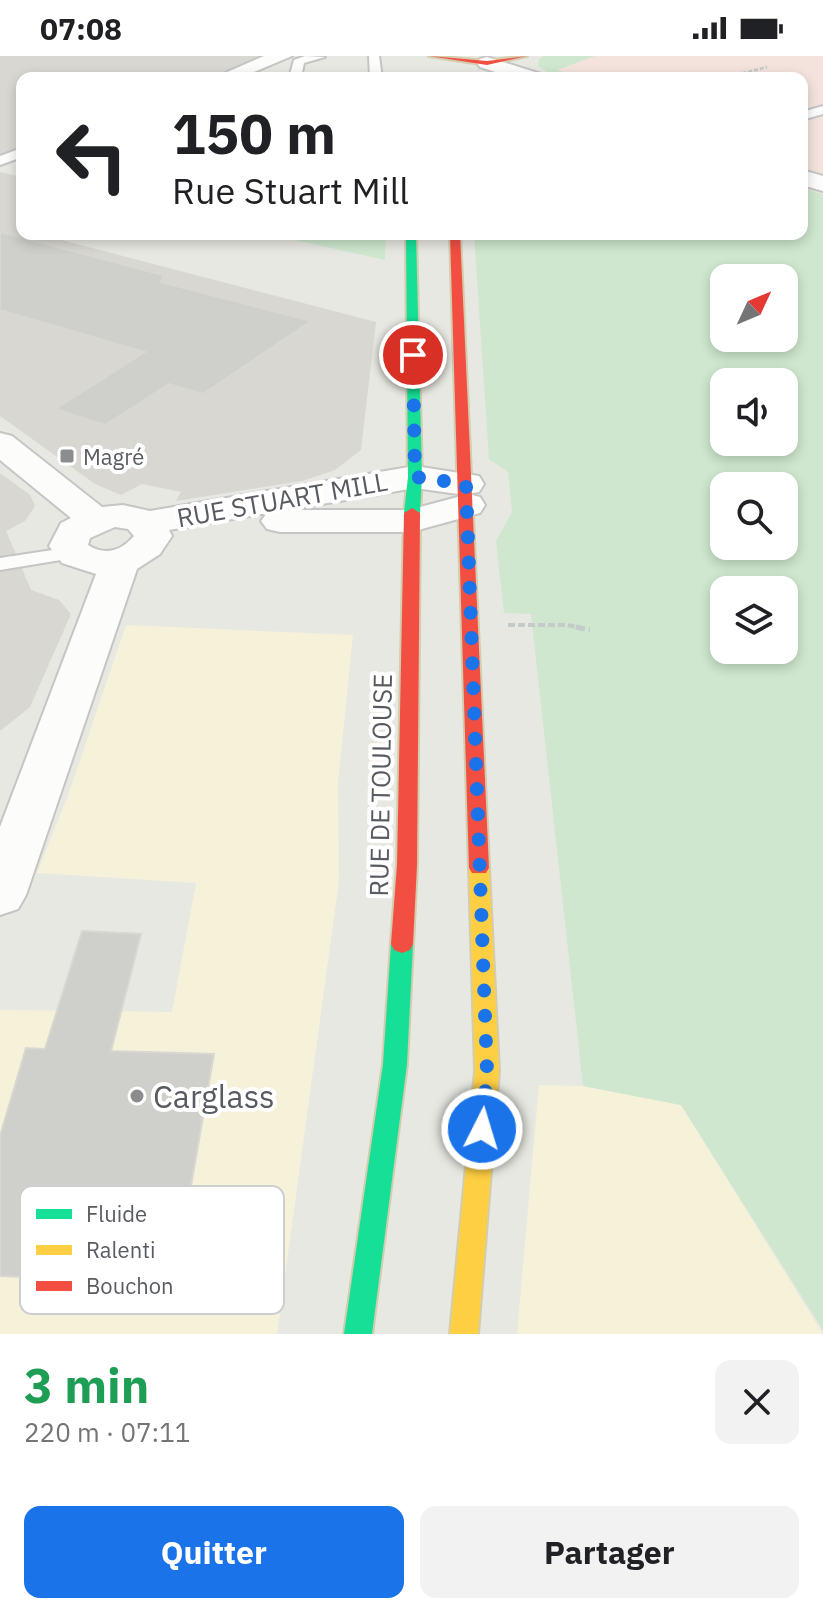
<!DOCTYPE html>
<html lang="fr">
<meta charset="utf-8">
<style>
:root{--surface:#fff;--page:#f2f2f2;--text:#202124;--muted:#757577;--accent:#1a73e8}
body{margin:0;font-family:"IBM Plex Sans",sans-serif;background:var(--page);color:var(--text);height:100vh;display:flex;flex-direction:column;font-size:30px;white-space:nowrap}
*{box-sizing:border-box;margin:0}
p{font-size:26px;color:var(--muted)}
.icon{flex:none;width:44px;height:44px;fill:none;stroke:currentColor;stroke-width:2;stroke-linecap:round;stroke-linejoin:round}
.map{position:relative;height:1278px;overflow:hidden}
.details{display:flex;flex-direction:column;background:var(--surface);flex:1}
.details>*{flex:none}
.guide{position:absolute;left:16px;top:16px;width:792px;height:168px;border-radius:16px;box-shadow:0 4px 12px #0003;background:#fff;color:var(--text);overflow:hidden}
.needle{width:52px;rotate:46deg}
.controls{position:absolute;left:710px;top:208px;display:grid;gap:16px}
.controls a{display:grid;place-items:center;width:88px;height:88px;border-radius:16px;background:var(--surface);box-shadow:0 4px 12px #0003;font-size:40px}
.pin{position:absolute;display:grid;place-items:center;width:68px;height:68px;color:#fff;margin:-34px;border:4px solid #fff;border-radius:50%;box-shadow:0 2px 8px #0007}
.me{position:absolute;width:88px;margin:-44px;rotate:5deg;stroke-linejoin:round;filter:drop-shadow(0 0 6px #0008)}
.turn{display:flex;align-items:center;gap:28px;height:168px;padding:0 24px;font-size:36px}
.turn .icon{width:104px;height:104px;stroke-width:2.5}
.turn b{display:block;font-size:56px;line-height:68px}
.round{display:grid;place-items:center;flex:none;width:84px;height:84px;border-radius:16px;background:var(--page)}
.overview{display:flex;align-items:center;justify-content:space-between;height:136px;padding:0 24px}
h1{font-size:48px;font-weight:800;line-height:60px;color:#1e9e55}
.cta{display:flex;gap:16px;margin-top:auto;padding:16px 24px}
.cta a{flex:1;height:92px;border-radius:16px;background:var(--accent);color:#fff;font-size:32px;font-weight:800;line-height:92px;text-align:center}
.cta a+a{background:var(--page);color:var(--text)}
.status{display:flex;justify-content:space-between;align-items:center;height:56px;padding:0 40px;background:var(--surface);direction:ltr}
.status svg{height:22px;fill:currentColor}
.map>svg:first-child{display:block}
</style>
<div class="status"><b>07:08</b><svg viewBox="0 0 49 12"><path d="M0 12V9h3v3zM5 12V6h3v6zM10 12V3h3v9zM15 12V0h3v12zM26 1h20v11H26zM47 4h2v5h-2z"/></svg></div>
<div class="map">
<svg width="823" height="1278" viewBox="0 0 823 1278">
<rect width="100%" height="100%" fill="#e8e8e2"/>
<g fill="#f5f2d9">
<path d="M126,569L353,579L338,726L339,825L277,1278H0V954L172,956L196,827L37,817L69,737Z"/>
<path d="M539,1029L583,1030L681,1049L823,1278H517Z"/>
</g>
<g fill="#d8d7d1">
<path d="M0,0H295L235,22H22V99L0,107Z"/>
<path d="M0,116L22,121V178H54L50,181L376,266L361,394L335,414L302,425L176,445L181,436L142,428L121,439L95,428L0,360Z"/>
<path d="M0,417L30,439L35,450L25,465L6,475L31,534L59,544L71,558L30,651L0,675Z"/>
</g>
<path fill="#f3e3dc" d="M552,0H823V119L802,111V22H556Z"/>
<g fill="#cee7ce" fill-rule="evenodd">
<path d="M544,0H595L557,14L585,22H556L538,10L539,3Z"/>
<path d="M802,131L823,139V1274L681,1049L583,1030L531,558L504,557L496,485L512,456L508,416L489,403L474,178H802ZM784,222V282H724V222ZM724,326H784V386H724ZM784,430V490H724V430ZM784,534V594H724V534Z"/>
<path d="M268,178H386L385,204Z"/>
</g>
<g fill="#cfcfcb" stroke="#d8d7d1" stroke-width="2">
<path d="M0,176L163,219L161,226L311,265L203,338L169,328L105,369L55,353L145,296L0,254Z"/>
<path d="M82,875L141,878L111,995L214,998L174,1227L0,1220V1080L26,992L45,993Z"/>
</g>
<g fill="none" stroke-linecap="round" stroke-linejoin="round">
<defs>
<g id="lane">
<path d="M305,0L325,1L304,7L301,22H289L294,4Z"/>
<path d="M369,0H379L382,22H370Z"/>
<path d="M823,50V58L802,64V56Z"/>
<path d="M22,92V101L0,109V100Z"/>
<path d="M72,491L79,493L83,497L79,501L0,514V502Z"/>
</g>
<g id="street">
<path d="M264,0H292L242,21H228L225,17Z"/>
<path d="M487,1L541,18L544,22H514L480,11L477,7L480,3Z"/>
<path d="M802,114L823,120V135L802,129Z"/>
<path d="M0,377L12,380L102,451L123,449L150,455L415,410L479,420L484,428L479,436L468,438L480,441L485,449L480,457L411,476H280L267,473L261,465L267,457L169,474L172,480L160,498L137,513L26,839L18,853L0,859V771L96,518L62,507L49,490L61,467L71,462L0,404ZM415,432L465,439L409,454H287ZM115,471L128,473L134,480C121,495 105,500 88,489L90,482Z"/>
</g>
<g id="fast">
<path d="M406,178H416L422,421L420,457L412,462L404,457L408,421Z"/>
<path d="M402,879L410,882L413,888L407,1008L372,1278H344L383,1008L391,888L394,882Z"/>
</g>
<path id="slow" d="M479,804L486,807L489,812L499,1015L478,1278H450L475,1015L469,812L472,807Z"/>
<g id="jam">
<path d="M429,0L487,5L527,0L487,9Z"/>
<path d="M450,178H460L489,812L486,817H472L469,812Z"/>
<path d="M412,452L420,457L417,809L413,888L410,894L402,897L394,894L391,888L397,809L404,457Z"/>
</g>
</defs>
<use href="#lane" stroke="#c5c5c5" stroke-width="4"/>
<use href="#street" stroke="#c5c5c5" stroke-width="4"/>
<use href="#fast" stroke="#d3cdae" stroke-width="4"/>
<use href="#slow" stroke="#d3cdae" stroke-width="4"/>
<use href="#jam" stroke="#d3cdae" stroke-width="4"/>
<path stroke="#c5cbc9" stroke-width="3" stroke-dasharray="4 2" stroke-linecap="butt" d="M725,22L767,11"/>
<path stroke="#c5cbc9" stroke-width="4" stroke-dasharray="7 3" stroke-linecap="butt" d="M508,569H568L584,573"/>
<path stroke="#c5cbc9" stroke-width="5" stroke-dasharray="9 4" stroke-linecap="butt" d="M576,571L590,574"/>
<use href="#lane" fill="#fcfcfb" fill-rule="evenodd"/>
<use href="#street" fill="#fcfcfb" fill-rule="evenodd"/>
<use href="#fast" fill="#16e098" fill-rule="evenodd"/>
<use href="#slow" fill="#ffcf43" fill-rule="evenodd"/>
<use href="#jam" fill="#f24e42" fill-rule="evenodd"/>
</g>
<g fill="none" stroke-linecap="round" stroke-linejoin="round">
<path stroke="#1a73e8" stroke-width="14" stroke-dasharray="0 25.2" d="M413,299L415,421L466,428L487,1015L482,1073"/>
</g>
<g fill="#8a8c8e" stroke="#fff" stroke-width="3">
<rect x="59" y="392" width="16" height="16" rx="4"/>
<circle cx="137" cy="1040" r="8"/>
</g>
<g text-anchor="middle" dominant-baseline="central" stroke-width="8" stroke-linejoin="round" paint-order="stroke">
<g font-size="22" fill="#585b61" stroke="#fff" text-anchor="start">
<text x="83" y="400">Magré</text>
</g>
<g font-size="26" fill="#585b61" stroke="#fff">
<text transform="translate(282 443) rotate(-10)">RUE STUART MILL</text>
<text transform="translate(380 729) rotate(-89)">RUE DE TOULOUSE</text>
</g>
<g font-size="32" fill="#585b61" stroke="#fff" text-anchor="start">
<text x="153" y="1040">Carglass</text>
</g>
</g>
<rect x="20" y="1130" width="264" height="128" rx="12" fill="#fff" stroke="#cdced0" stroke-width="2"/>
<rect x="36" y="1153" width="36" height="10" fill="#16e098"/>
<rect x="36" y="1189" width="36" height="10" fill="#ffcf43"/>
<rect x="36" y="1225" width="36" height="10" fill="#f24e42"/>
<g font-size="22" fill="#585b61">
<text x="86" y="1166">Fluide</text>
<text x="86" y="1202">Ralenti</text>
<text x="86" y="1238">Bouchon</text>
</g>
</svg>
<div class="controls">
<a><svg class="needle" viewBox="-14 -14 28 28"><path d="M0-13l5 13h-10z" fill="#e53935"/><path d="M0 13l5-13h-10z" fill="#757577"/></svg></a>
<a><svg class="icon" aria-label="sound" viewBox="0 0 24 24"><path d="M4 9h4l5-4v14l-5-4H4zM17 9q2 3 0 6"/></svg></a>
<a><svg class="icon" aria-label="search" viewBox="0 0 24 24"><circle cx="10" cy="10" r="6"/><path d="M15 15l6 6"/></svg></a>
<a><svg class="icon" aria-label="layers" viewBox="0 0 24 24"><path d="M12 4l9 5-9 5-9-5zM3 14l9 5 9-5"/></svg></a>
</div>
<div class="pin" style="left:413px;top:299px;background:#d93025"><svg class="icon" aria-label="arrive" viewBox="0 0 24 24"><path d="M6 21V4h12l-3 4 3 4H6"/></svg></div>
<svg class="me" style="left:482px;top:1073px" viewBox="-20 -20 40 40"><circle r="17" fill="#1a73e8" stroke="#fff" stroke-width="3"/><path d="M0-11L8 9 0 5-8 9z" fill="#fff"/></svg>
<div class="guide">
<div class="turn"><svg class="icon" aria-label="left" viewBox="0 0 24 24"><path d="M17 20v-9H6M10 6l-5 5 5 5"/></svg><div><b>150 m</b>Rue Stuart Mill</div></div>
</div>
</div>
<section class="details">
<div class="overview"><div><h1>3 min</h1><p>220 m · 07:11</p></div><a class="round"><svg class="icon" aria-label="close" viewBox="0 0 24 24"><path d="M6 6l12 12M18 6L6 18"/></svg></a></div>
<div class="cta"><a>Quitter</a><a>Partager</a></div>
</section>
